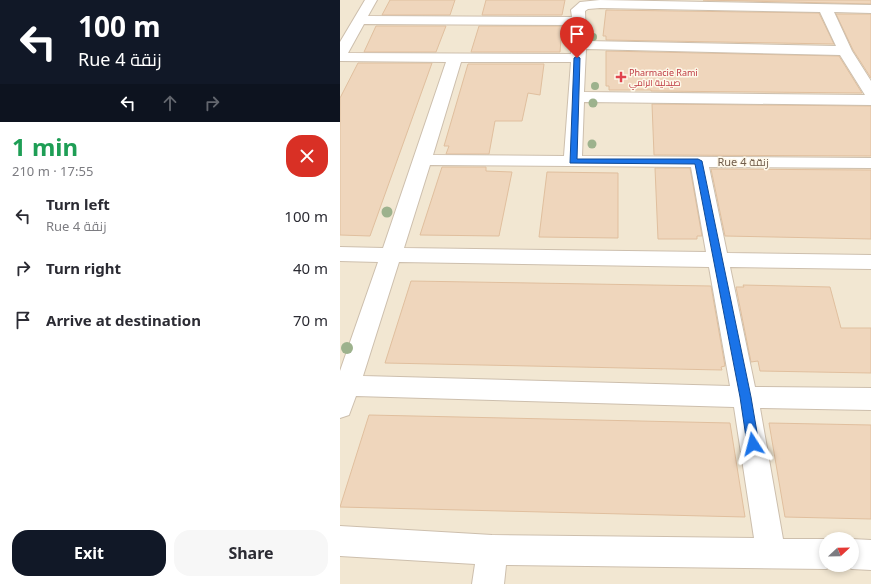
<!DOCTYPE html>
<meta charset="utf-8">
<style>
:root{--surface:#fff;--page:#f7f7f7;--text:#2b2b33;--muted:#7c7c81;--accent:#111827}
body{margin:0;font-family:"Noto Sans",Cairo,sans-serif;background:var(--page);color:var(--text);height:100vh;display:flex;flex-direction:column;font-size:15px;white-space:nowrap}
*{box-sizing:border-box;margin:0}
p{font-size:13px;color:var(--muted)}
.icon{flex:none;width:22px;height:22px;fill:none;stroke:currentColor;stroke-width:2;stroke-linecap:round;stroke-linejoin:round}
.map{position:relative;flex:1;overflow:hidden}
.sheet{display:flex;flex-direction:column;background:var(--surface);width:340px}
.sheet>*{flex:none}
.top-card{background:#111827;color:#fff;overflow:hidden}
.needle{width:26px;rotate:68deg}
.buttons{position:absolute;left:479px;top:532px;display:grid;gap:8px}
.buttons a{display:grid;place-items:center;width:40px;height:40px;border-radius:50%;background:var(--surface);box-shadow:0 2px 6px #0003;font-size:20px}
.pin{position:absolute;display:grid;place-items:center;width:34px;height:34px;color:#fff;margin:-41px -17px;border-radius:50% 50% 50% 0;rotate:-45deg;box-shadow:0 0 4px #0007}
.pin .icon{rotate:45deg}
.me{position:absolute;width:44px;margin:-22px;rotate:351deg;stroke-linejoin:round;filter:drop-shadow(0 0 3px #0008)}
.turn{display:flex;align-items:center;gap:14px;height:84px;padding:0 12px;font-size:18px}
.turn .icon{width:52px;height:52px;stroke-width:2.5}
.turn b{display:block;font-size:28px;line-height:34px}
.lanes{display:flex;align-items:center;height:38px;padding:0 12px;background:#0003;justify-content:center;gap:20px;direction:ltr}
.lanes .off{opacity:.35}
.round{display:grid;place-items:center;flex:none;width:42px;height:42px;border-radius:16px;background:var(--page)}
.summary{display:flex;align-items:center;justify-content:space-between;height:68px;padding:0 12px}
h1{font-size:24px;font-weight:700;line-height:30px;color:#1e9e55}
.action{display:flex;gap:8px;margin-top:auto;padding:8px 12px}
.action a{flex:1;height:46px;border-radius:16px;background:var(--accent);color:#fff;font-size:16px;font-weight:700;line-height:46px;text-align:center}
.action a+a{background:var(--page);color:var(--text)}
ul{padding:0;list-style:none}
li{display:flex;align-items:center;gap:12px;height:52px;padding:0 12px}
li div{flex:1}
li b{display:block;font-size:15px}
li em{font-style:normal}
main{display:flex;flex:1;min-height:0}
.map>svg:first-child{display:block}
</style>
<main>
<section class="sheet">
<div class="top-card">
<div class="turn"><svg class="icon" aria-label="left" viewBox="0 0 24 24"><path d="M17 20v-9H6M10 6l-5 5 5 5"/></svg><div><b>100 m</b>Rue 4 زنقة</div></div>
<div class="lanes"><svg class="icon" aria-label="left" viewBox="0 0 24 24"><path d="M17 20v-9H6M10 6l-5 5 5 5"/></svg><svg class="icon off" aria-label="ahead" viewBox="0 0 24 24"><path d="M12 20V5M6 11l6-6 6 6"/></svg><svg class="icon off" aria-label="right" viewBox="0 0 24 24"><path d="M7 20v-9h11M14 6l5 5-5 5"/></svg></div>
</div>
<div class="summary"><div><h1>1 min</h1><p>210 m · 17:55</p></div><a class="round" style="background:#d93025;color:#fff"><svg class="icon" aria-label="close" viewBox="0 0 24 24"><path d="M6 6l12 12M18 6L6 18"/></svg></a></div>
<ul>
<li><svg class="icon" aria-label="left" viewBox="0 0 24 24"><path d="M17 20v-9H6M10 6l-5 5 5 5"/></svg><div><b>Turn left</b><p>Rue 4 زنقة</p></div><em>100 m</em></li>
<li><svg class="icon" aria-label="right" viewBox="0 0 24 24"><path d="M7 20v-9h11M14 6l5 5-5 5"/></svg><div><b>Turn right</b></div><em>40 m</em></li>
<li><svg class="icon" aria-label="arrive" viewBox="0 0 24 24"><path d="M6 21V4h12l-3 4 3 4H6"/></svg><div><b>Arrive at destination</b></div><em>70 m</em></li>
</ul>
<div class="action"><a>Exit</a><a>Share</a></div>
</section>
<div class="map">
<svg width="531" height="584" viewBox="0 0 531 584">
<rect width="100%" height="100%" fill="#fbf4e3"/>
<path fill="#f2e7d2" fill-rule="evenodd" d="M0,0H531V584H0ZM486,539H512V565H486Z"/>
<g fill="#efd6bc" stroke="#e0bf9e">
<path d="M50,0H115L110,15H42Z"/>
<path d="M146,0H225L222,15H142Z"/>
<path d="M363,0H531V4Z"/>
<path d="M266,10L479,13L494,44L266,40V36H263Z"/>
<path d="M496,14H531V78L513,50Z"/>
<path d="M36,26H106L96,52H24Z"/>
<path d="M139,26H222L220,52H131Z"/>
<path d="M266,51L499,56L522,93L311,91V90H269V86H266Z"/>
<path d="M18,63H92L30,236L0,235V98Z"/>
<path d="M128,64H204L200,95L188,93L182,121H155L149,154H106L109,146H104Z"/>
<path d="M312,104L531,106V156L314,155Z"/>
<path d="M102,167H146V171L172,172L159,236L80,235Z"/>
<path d="M315,168H350L362,236H357V239H318Z"/>
<path d="M371,169L531,170V239L385,236Z"/>
<path d="M207,172L278,173V238L199,237Z"/>
<path d="M71,281L371,286L385,366L381,367L382,370L45,363Z"/>
<path d="M403,285L490,287L501,328H531V373L420,371L418,361L411,362L396,287H404Z"/>
<path d="M29,415L390,423L405,517L0,507Z"/>
<path d="M429,423L531,425V519L445,517Z"/>
</g>
<g fill="none" stroke-linecap="round" stroke-linejoin="round">
<defs>
<g id="street">
<path d="M25,0H37L28,16L232,17L231,10L240,2L260,0L531,5V13L494,12L512,51L531,81V105L244,102L242,156L531,158V168L369,167L387,253L531,255V269L390,267L415,387L531,388V410L420,408L443,539H486V565H496L486,569L166,565L164,584H132L135,564L0,556V526L152,535L414,538L394,407L16,396L9,415L0,418V371L38,262L0,261V247L43,248L106,62L0,61V42ZM260,8L480,12L496,46L246,41L245,11L248,9ZM24,24L232,25L231,54L8,53ZM246,49L500,55L525,95L244,92ZM121,62H231L224,156L93,155ZM90,165L351,167L366,252L64,248ZM59,262L369,267L390,386L23,376Z"/>
<path d="M512,539L531,540V570L512,569L502,565H512Z"/>
</g>
</defs>
<use href="#street" stroke="#cdbfad" stroke-width="2"/>
<use href="#street" fill="#fff" fill-rule="evenodd"/>
</g>
<g fill="#9db28d">
<circle cx="253" cy="37" r="4"/>
<circle cx="255" cy="86" r="4"/>
<circle cx="253" cy="103" r="4.5"/>
<circle cx="252" cy="144" r="4.5"/>
<circle cx="47" cy="212" r="5.5"/>
<circle cx="7" cy="348" r="6"/>
</g>
<path fill="#1a73e8" stroke="#114b97" d="M237,56L240,58L237,159H358L362,161L411,397L419,444L417,447L413,449L409,447L407,444L400,397L355,164L230,163L234,58Z"/>
<path fill="#e0444e" stroke="#fef8e9" stroke-width="1.5" d="M279 71h4v4h4v4h-4v4h-4v-4h-4v-4h4z"/>
<g text-anchor="middle" dominant-baseline="central" stroke-width="3" stroke-linejoin="round" paint-order="stroke">
<g font-size="9" fill="#be3a42" stroke="#fef8e9" text-anchor="start">
<text x="289" y="72">Pharmacie Rami<tspan x="289" dy="10">صيدلية الرامي</tspan></text>
</g>
<g font-size="11" fill="#715d4b" stroke="#fef8e9">
<text x="403" y="161">Rue 4 زنقة</text>
</g>
</g>
</svg>
<div class="buttons">
<a><svg class="needle" viewBox="-14 -14 28 28"><path d="M0-13l5 13h-10z" fill="#e53935"/><path d="M0 13l5-13h-10z" fill="#7c7c81"/></svg></a>
</div>
<div class="pin" style="left:237px;top:58px;background:#d93025"><svg class="icon" aria-label="arrive" viewBox="0 0 24 24"><path d="M6 21V4h12l-3 4 3 4H6"/></svg></div>
<svg class="me" style="left:413px;top:444px" viewBox="-20 -20 40 40"><path d="M0-17L14 15 0 8-14 15z" fill="#1a73e8" stroke="#fff" stroke-width="4"/></svg>
</div>
</main>
